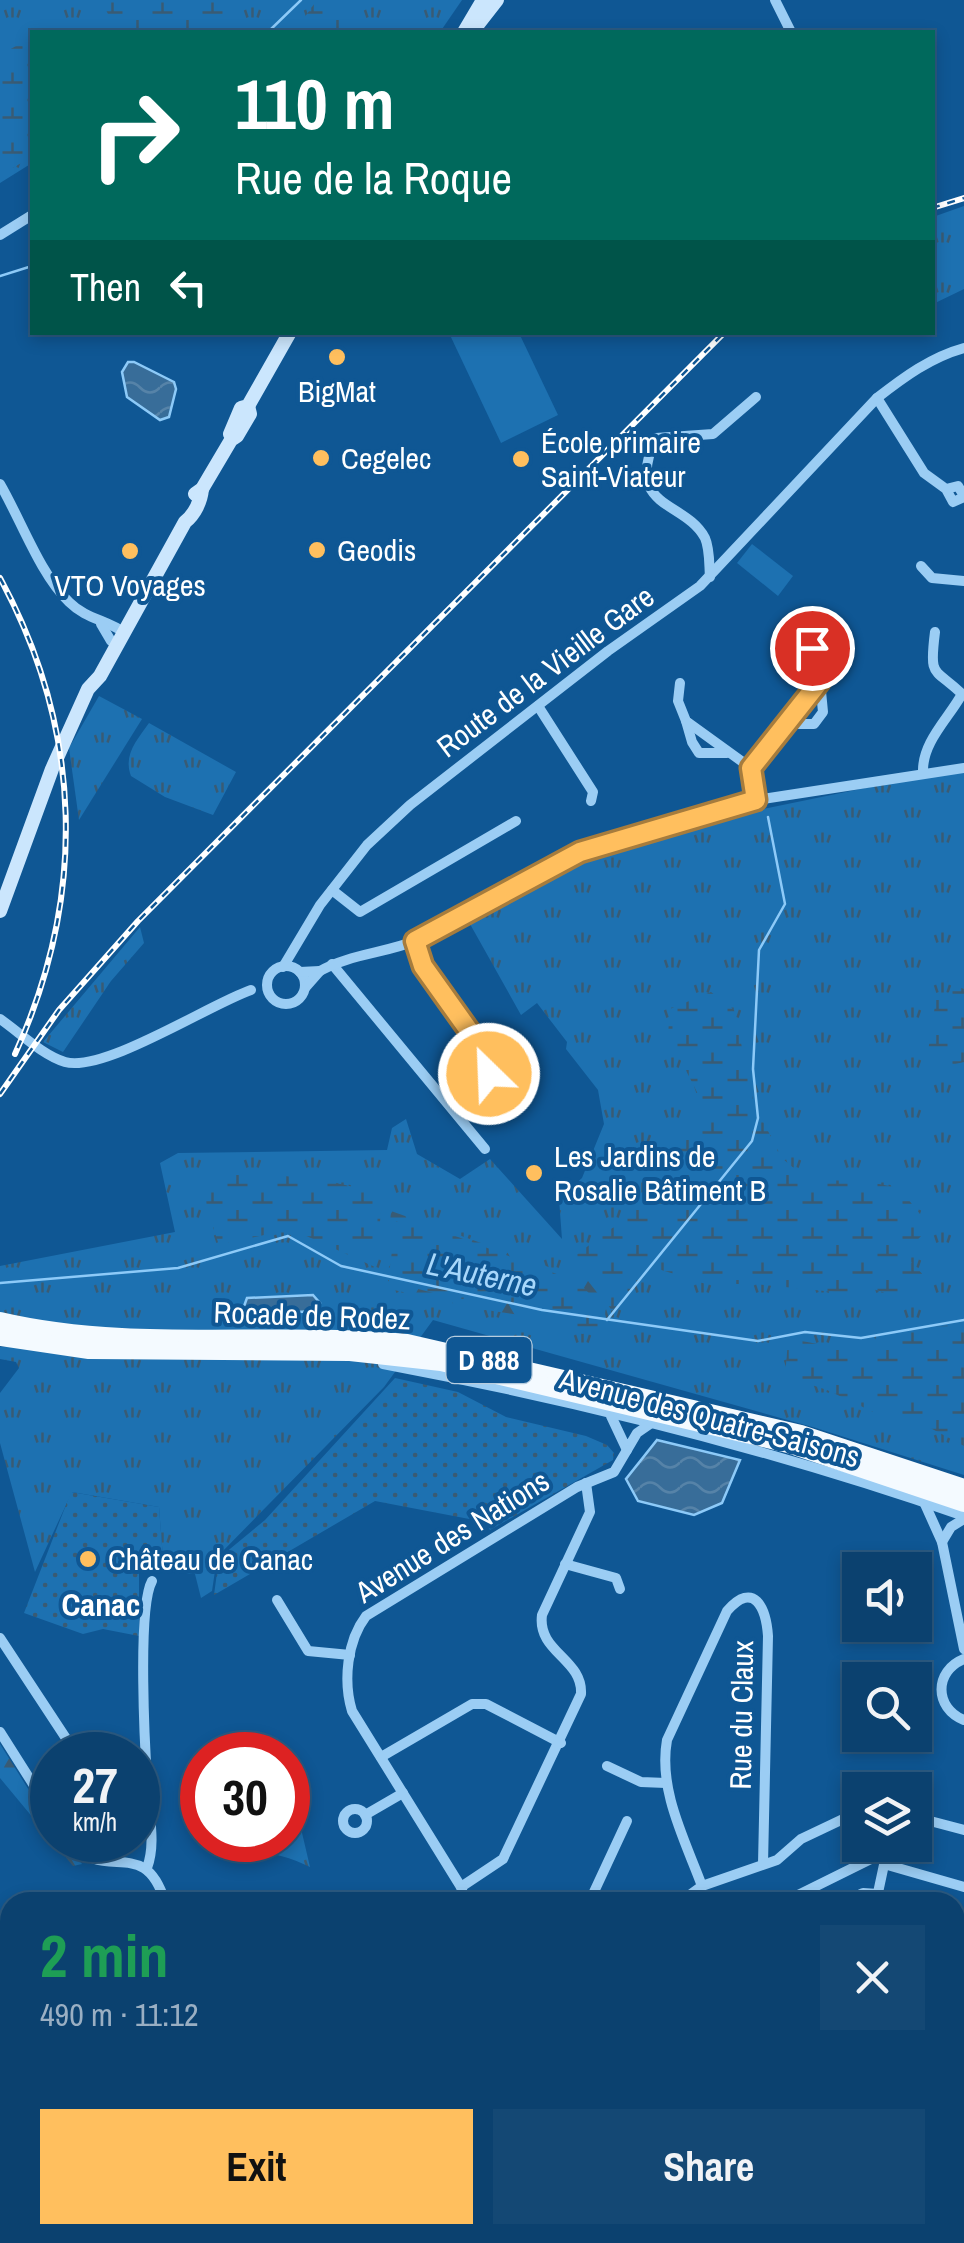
<!DOCTYPE html>
<meta charset="utf-8">
<style>
:root{--surface:#0b416f;--page:#144874;--text:#f1f3f6;--muted:#9aafc3;--line:#2b5a82;--accent:#ffbf5e}
body{margin:0;font-family:"Archivo Narrow",sans-serif;background:var(--page);color:var(--text);height:100vh;display:flex;flex-direction:column;font-size:38px;white-space:nowrap}
*{box-sizing:border-box;margin:0}
p{font-size:32px;color:var(--muted)}
.icon{flex:none;width:55px;height:55px;fill:none;stroke:currentColor;stroke-width:2;stroke-linecap:round;stroke-linejoin:round}
.map{position:relative;flex:1;overflow:hidden}
.sheet{position:absolute;left:0px;top:1892px;width:965px;height:352px;display:flex;flex-direction:column;background:var(--surface);border-radius:30px 30px 0 0;box-shadow:0 5px 15px #0003,0 0 0 2px var(--line)}
.sheet>*{flex:none}
.banner{position:absolute;left:30px;top:30px;width:905px;height:305px;border-radius:0px;box-shadow:0 5px 15px #0003,0 0 0 2px var(--line);background:#00695c;color:#fff;overflow:hidden}
.controls{position:absolute;left:842px;top:1552px;display:grid;gap:20px}
.controls a{display:grid;place-items:center;width:90px;height:90px;border-radius:0px;background:var(--surface);box-shadow:0 5px 15px #0003,0 0 0 2px var(--line);font-size:50px}
.speed{position:absolute;left:30px;top:1732px;display:flex;gap:20px;font-size:50px;font-weight:700;text-align:center}
.speed>*{display:grid;place-content:center;width:130px;height:130px;border-radius:50%;background:var(--surface);box-shadow:0 5px 15px #0003,0 0 0 2px var(--line);line-height:1}
.speed small{font-size:25px;font-weight:400}
.speed .limit{border:15px solid #d22;background:#fff;color:#111}
.pin{position:absolute;display:grid;place-items:center;width:85px;height:85px;color:#fff;margin:-42px;border:5px solid #fff;border-radius:50%;box-shadow:0 2px 10px #0007}
.me{position:absolute;width:110px;margin:-55px;rotate:336deg;stroke-linejoin:round;filter:drop-shadow(0 0 8px #0008)}
.turn{display:flex;align-items:center;gap:35px;height:210px;padding:0 40px;font-size:45px}
.turn .icon{width:130px;height:130px;stroke-width:2.5}
.turn b{display:block;font-size:70px;line-height:85px}
.then{display:flex;align-items:center;height:95px;padding:0 40px;background:#0003;gap:20px;font-size:38px}
.round{display:grid;place-items:center;flex:none;width:105px;height:105px;border-radius:0px;background:var(--page)}
.summary{display:flex;align-items:center;justify-content:space-between;height:170px;padding:0 40px}
h1{font-size:60px;font-weight:700;line-height:75px;color:#1e9e55}
.button{display:flex;gap:20px;margin-top:auto;padding:20px 40px}
.button a{flex:1;height:115px;border-radius:0px;background:var(--accent);color:#111;font-size:40px;font-weight:700;line-height:115px;text-align:center}
.button a+a{background:var(--page);color:var(--text)}
.map>svg:first-child{display:block}
</style>
<div class="map">
<svg width="964" height="2243" viewBox="0 0 964 2243">
<defs>
<pattern id="grass-tufts" width="24" height="20" patternUnits="userSpaceOnUse" patternTransform="scale(2.5)"><rect width="24" height="20" fill="#1d71b1"/><path d="M3 7l-1-3M5 7V3M7 7l1-3M15 17l-1-3M17 17v-4M19 17l1-3" fill="none" stroke="#395b74"/></pattern>
<pattern id="forest-firs" width="22" height="20" patternUnits="userSpaceOnUse" patternTransform="scale(2.5)"><rect width="22" height="20" fill="#1d71b1"/><path d="M5 1l3.5 6h-7zM16 11l3.5 6h-7z" fill="#395b74"/></pattern>
<pattern id="wetland-marsh" width="20" height="14" patternUnits="userSpaceOnUse" patternTransform="scale(2.5)"><rect width="20" height="14" fill="#1d71b1"/><path d="M1 5h8M5 5V1M11 12h8M15 12V8" fill="none" stroke="#395b74"/></pattern>
<pattern id="park-dots" width="8" height="8" patternUnits="userSpaceOnUse" patternTransform="scale(2.5)"><rect width="8" height="8" fill="#1d71b1"/><path d="M2 2h.1M6 6h.1" fill="none" stroke="#395b74" stroke-width="1.8" stroke-linecap="round"/></pattern>
<pattern id="water-waves" width="16" height="10" patternUnits="userSpaceOnUse" patternTransform="scale(2.5)"><rect width="16" height="10" fill="#386d99"/><path d="M0 5q4-4 8 0t8 0" fill="none" stroke="#5683a8"/></pattern>
</defs>
<rect width="100%" height="100%" fill="#0f5794"/>
<g fill="url(#grass-tufts)">
<path d="M0,0H462L440,32H32V163L0,183Z"/>
<path d="M964,206V289L933,304V217Z"/>
<path d="M99,696L142,719L79,820L69,748Z"/>
<path d="M149,723L236,772L213,815L165,797L131,776C123,755 137,740 149,723Z"/>
<path d="M964,772V1475L816,1428L433,1320L384,1387L217,1557L212,1591L201,1598L195,1574L164,1571L159,1507L72,1492L35,1572L0,1443V1393L19,1368L16,1362L0,1359V1347H10L0,1322V1266L175,1232L160,1163L178,1153L387,1150L392,1128L406,1119L417,1154L460,1179L490,1159L562,1239L559,1199L582,1178L604,1124L598,1090L566,1049L567,1042L537,1003L521,1015L470,924L591,859L758,810L909,779Z"/>
<path d="M140,927L144,943L111,981L63,1052L43,1042Z"/>
<path d="M288,1773L310,1867C281,1852 254,1849 223,1855L221,1840H288Z"/>
</g>
<g fill="url(#forest-firs)">
<path d="M391,1211L588,1281L606,1304L604,1327L479,1309L385,1288Z"/>
<path d="M0,1744L52,1827V1840H63L82,1864L73,1866L0,1778Z"/>
</g>
<g fill="url(#wetland-marsh)">
<path d="M101,0H237L223,32H117Z"/>
<path d="M317,0H333L366,32H294Z"/>
<path d="M32,37V157L0,175V55Z"/>
<path d="M959,987L964,989V1062L925,1071L936,999Z"/>
<path d="M711,992L734,1010L754,1104L782,1158L806,1179L869,1182L899,1188L924,1219L922,1235L904,1254L926,1278L909,1300L866,1287L845,1293L755,1284H706L652,1267L612,1311L576,1255L619,1223L700,1117L703,1104L668,1035L670,1009Z"/>
<path d="M244,1172L324,1180L383,1194L375,1267L291,1229L219,1245L207,1209L204,1175Z"/>
<path d="M396,1221L418,1222L578,1282C593,1297 606,1309 600,1331L582,1334L501,1298L456,1299L388,1281Z"/>
<path d="M964,1324V1446L921,1423L886,1418L827,1390L785,1376L788,1341L797,1340L848,1350L873,1345L878,1332Z"/>
</g>
<g fill="url(#park-dots)">
<path d="M395,1378L458,1392L506,1417L586,1436L607,1445L614,1453L613,1460L490,1530L485,1522L375,1501L214,1595L219,1558L265,1520Z"/>
<path d="M71,1492L159,1507L164,1571H139V1636L103,1629L83,1634L24,1613Z"/>
</g>
<g fill="#1d71b1">
<path d="M449,333H519L558,415L501,443Z"/>
<path d="M752,544L793,576L778,596L737,563Z"/>
</g>
<g fill="url(#water-waves)" stroke="#8dcaf8" stroke-width="2.5">
<path d="M128,362H134L174,382L176,389L169,417L160,420L127,397L122,372Z"/>
<path d="M313,1295L320,1303L314,1311L252,1315L243,1309L247,1298Z"/>
<path d="M657,1440L740,1460L722,1503L694,1515L638,1501L626,1479Z"/>
</g>
<g fill="none" stroke-linecap="round" stroke-linejoin="round">
<g stroke="#8dcaf8" stroke-width="2.5">
<path d="M268,32L301,0"/>
<path d="M0,276L32,266"/>
<path d="M0,1283L178,1268L288,1236L341,1266L542,1310L758,1341L805,1332L861,1338L964,1320"/>
<path d="M607,1320L752,1141L758,1118L753,1069L759,950L785,904L768,817"/>
</g>
<path stroke="#9bcdf4" stroke-width="8" d="M661,2243L662,2235"/>
<g stroke="#9bcdf4" stroke-width="10">
<path d="M775,0L791,32"/>
<path d="M0,235L32,215"/>
<path d="M877,398L924,473L946,489L953,502L962,498L963,494L958,486L946,489"/>
<path d="M0,484C21,520 40,574 69,602C86,619 107,620 125,633"/>
<path d="M921,566L932,578L964,581"/>
<path d="M710,577C709,565 710,549 705,538C685,500 623,509 656,438L713,434L756,397"/>
<path d="M101,624L111,641L118,646"/>
<path d="M680,683L678,701L686,721L751,768"/>
<path d="M538,706L593,792L591,801"/>
<path d="M686,721L692,742L699,753H727"/>
<path d="M786,724H814L823,712L820,681"/>
<path d="M923,772C922,742 949,718 962,694C934,667 929,679 935,632"/>
<path d="M756,800L751,768L820,681L812,648L787,627L794,620L804,619L812,648"/>
<path d="M332,890L360,912L516,821"/>
<path d="M415,941L423,966L490,1060L489,1075"/>
<path d="M332,964L485,1149"/>
<circle cx="286" cy="985" r="19"/>
<path d="M283,967L320,905L367,845L410,805L608,651L700,586L877,398C904,377 931,357 964,348"/>
<path d="M320,971C348,955 384,953 415,941L580,852L756,800L964,768"/>
<path d="M300,972L320,971L305,988"/>
<path d="M0,1019C19,1032 42,1055 65,1062C104,1073 210,1004 251,990"/>
<path d="M383,1364C579,1401 775,1450 964,1516"/>
<path d="M611,1416L627,1450L637,1433L650,1424"/>
<path d="M924,1502L942,1542L964,1649"/>
<path d="M942,1542L951,1527L964,1519"/>
<path d="M565,1564L616,1578L620,1589"/>
<path d="M277,1600L308,1651L350,1655"/>
<path d="M0,1638L77,1755"/>
<path d="M964,1659C934,1671 934,1708 964,1720"/>
<path d="M0,1732L52,1814"/>
<path d="M381,1757L472,1704H486L561,1743"/>
<path d="M607,1766L641,1782L666,1783"/>
<circle cx="355" cy="1821" r="12"/>
<path d="M365,1815L403,1793"/>
<path d="M915,1817L964,1830"/>
<path d="M70,1840C104,1886 144,1833 165,1902"/>
<path d="M884,1864L964,1887"/>
<path d="M147,1868C156,1844 149,1816 148,1791C145,1753 137,1608 152,1581"/>
<path d="M702,1886C685,1840 658,1790 667,1740L727,1611C754,1580 766,1608 768,1636L763,1864"/>
<path d="M461,1887L503,1859L581,1694C583,1659 537,1652 542,1615L590,1512L586,1483"/>
<path d="M251,1902L270,1898L286,1902"/>
<path d="M466,1902L461,1887L352,1711C343,1681 347,1641 366,1616L577,1487L614,1472L627,1450"/>
<path d="M600,1902L593,1894L627,1821"/>
<path d="M680,1902L702,1886L777,1860L801,1839L860,1811"/>
<path d="M784,1902L887,1851"/>
<path d="M843,1902L863,1893L878,1894"/>
<path d="M876,1902L885,1860"/>
<path d="M955,2044L964,2039"/>
<path d="M233,2235L234,2243"/>
<path d="M378,2243L379,2235"/>
<path d="M426,2243L428,2235"/>
</g>
<g stroke="#cbe6fd" stroke-width="14">
<path d="M464,32L483,0"/>
<path d="M472,32L497,0"/>
<path d="M230,434L241,408L248,406L290,332"/>
<path d="M195,494L202,489L231,440L237,436L250,414L248,406"/>
<path d="M0,911L52,769L88,689L100,676L185,522C195,514 201,501 202,489"/>
<path d="M955,2225L964,2227"/>
<path d="M550,2243L556,2235"/>
</g>
<g stroke="#f4faff" stroke-width="18">
<path d="M0,1321C133,1352 272,1330 407,1343L801,1434L964,1488"/>
<path d="M0,1337L89,1350L350,1352L441,1362L788,1444L964,1503"/>
</g>
<defs>
<g id="rail">
<path d="M932,208L964,198"/>
<path d="M0,578C83,731 87,896 15,1054"/>
<path d="M0,1094L59,1010L138,921L725,332"/>
<path d="M0,1938L10,1972"/>
<path d="M0,1987L10,2011"/>
<path d="M101,2235L104,2243"/>
</g>
</defs>
<use href="#rail" stroke="#fff" stroke-width="6"/>
<use href="#rail" stroke="#0f5794" stroke-width="2.5" stroke-dasharray="8" stroke-linecap="butt"/>
</g>
<g fill="none" stroke-linecap="round" stroke-linejoin="round">
<defs>
<path id="route" d="M489,1074L490,1060L423,966L415,941L580,852L756,800L751,768L820,681L812,648"/>
</defs>
<use href="#route" stroke="#a67c3d" stroke-width="25"/>
<use href="#route" stroke="#ffbf5e" stroke-width="18"/>
</g>
<g fill="#ffbf5e" stroke="#0f5794" stroke-width="4">
<circle cx="337" cy="357" r="10"/>
<circle cx="321" cy="458" r="10"/>
<circle cx="521" cy="459" r="10"/>
<circle cx="317" cy="550" r="10"/>
<circle cx="130" cy="551" r="10"/>
<circle cx="534" cy="1173" r="10"/>
<circle cx="88" cy="1559" r="10"/>
</g>
<g text-anchor="middle" dominant-baseline="central" stroke-width="8" stroke-linejoin="round" paint-order="stroke">
<rect fill="#0f5794" stroke="#b7cddf" stroke-width="2.5" x="446.5" y="1337" width="85" height="46" rx="8"/>
<g font-size="28" font-weight="bold" fill="#fff">
<text x="489" y="1360">D 888</text>
</g>
<g font-size="30" fill="#fff" stroke="#0f5794" text-anchor="start">
<text x="337" y="391" text-anchor="middle">BigMat</text>
<text x="541" y="442">École primaire<tspan x="541" dy="34">Saint-Viateur</tspan></text>
<text x="341" y="458">Cegelec</text>
<text x="337" y="550">Geodis</text>
<text x="130" y="585" text-anchor="middle">VTO Voyages</text>
<text x="554" y="1156">Les Jardins de<tspan x="554" dy="34">Rosalie Bâtiment B</tspan></text>
<text x="108" y="1559">Château de Canac</text>
</g>
<g font-size="30" fill="#fff" stroke="#0f5794">
<text transform="translate(545 671) rotate(-37)">Route de la Vieille Gare</text>
<text transform="translate(312 1315) rotate(2)">Rocade de Rodez</text>
<text transform="translate(710 1417) rotate(15)">Avenue des Quatre-Saisons</text>
<text transform="translate(452 1536) rotate(-32)">Avenue des Nations</text>
<text transform="translate(741 1715) rotate(-89)">Rue du Claux</text>
</g>
<g font-size="32" font-style="italic" fill="#a7d7fb" stroke="#0f5794">
<text transform="translate(482 1274) rotate(12)">L'Auterne</text>
</g>
<g font-size="32" font-weight="bold" fill="#fff" stroke="#0f5794">
<text x="101" y="1604">Canac</text>
</g>
</g>
</svg>
<div class="controls">
<a><svg class="icon" aria-label="sound" viewBox="0 0 24 24"><path d="M4 9h4l5-4v14l-5-4H4zM17 9q2 3 0 6"/></svg></a>
<a><svg class="icon" aria-label="search" viewBox="0 0 24 24"><circle cx="10" cy="10" r="6"/><path d="M15 15l6 6"/></svg></a>
<a><svg class="icon" aria-label="layers" viewBox="0 0 24 24"><path d="M12 4l9 5-9 5-9-5zM3 14l9 5 9-5"/></svg></a>
</div>
<div class="speed"><div>27<small>km/h</small></div><div class="limit">30</div></div>
<div class="pin" style="left:812px;top:648px;background:#d93025"><svg class="icon" aria-label="arrive" viewBox="0 0 24 24"><path d="M6 21V4h12l-3 4 3 4H6"/></svg></div>
<svg class="me" style="left:489px;top:1074px" viewBox="-20 -20 40 40"><circle r="17" fill="#ffbf5e" stroke="#fff" stroke-width="3"/><path d="M0-11L8 9 0 5-8 9z" fill="#fff"/></svg>
<div class="banner">
<div class="turn"><svg class="icon" aria-label="right" viewBox="0 0 24 24"><path d="M7 20v-9h11M14 6l5 5-5 5"/></svg><div><b>110 m</b>Rue de la Roque</div></div>
<div class="then">Then<svg class="icon" aria-label="left" viewBox="0 0 24 24"><path d="M17 20v-9H6M10 6l-5 5 5 5"/></svg></div>
</div>
<section class="sheet">
<div class="summary"><div><h1>2 min</h1><p>490 m · 11:12</p></div><a class="round"><svg class="icon" aria-label="close" viewBox="0 0 24 24"><path d="M6 6l12 12M18 6L6 18"/></svg></a></div>
<div class="button"><a>Exit</a><a>Share</a></div>
</section>
</div>
